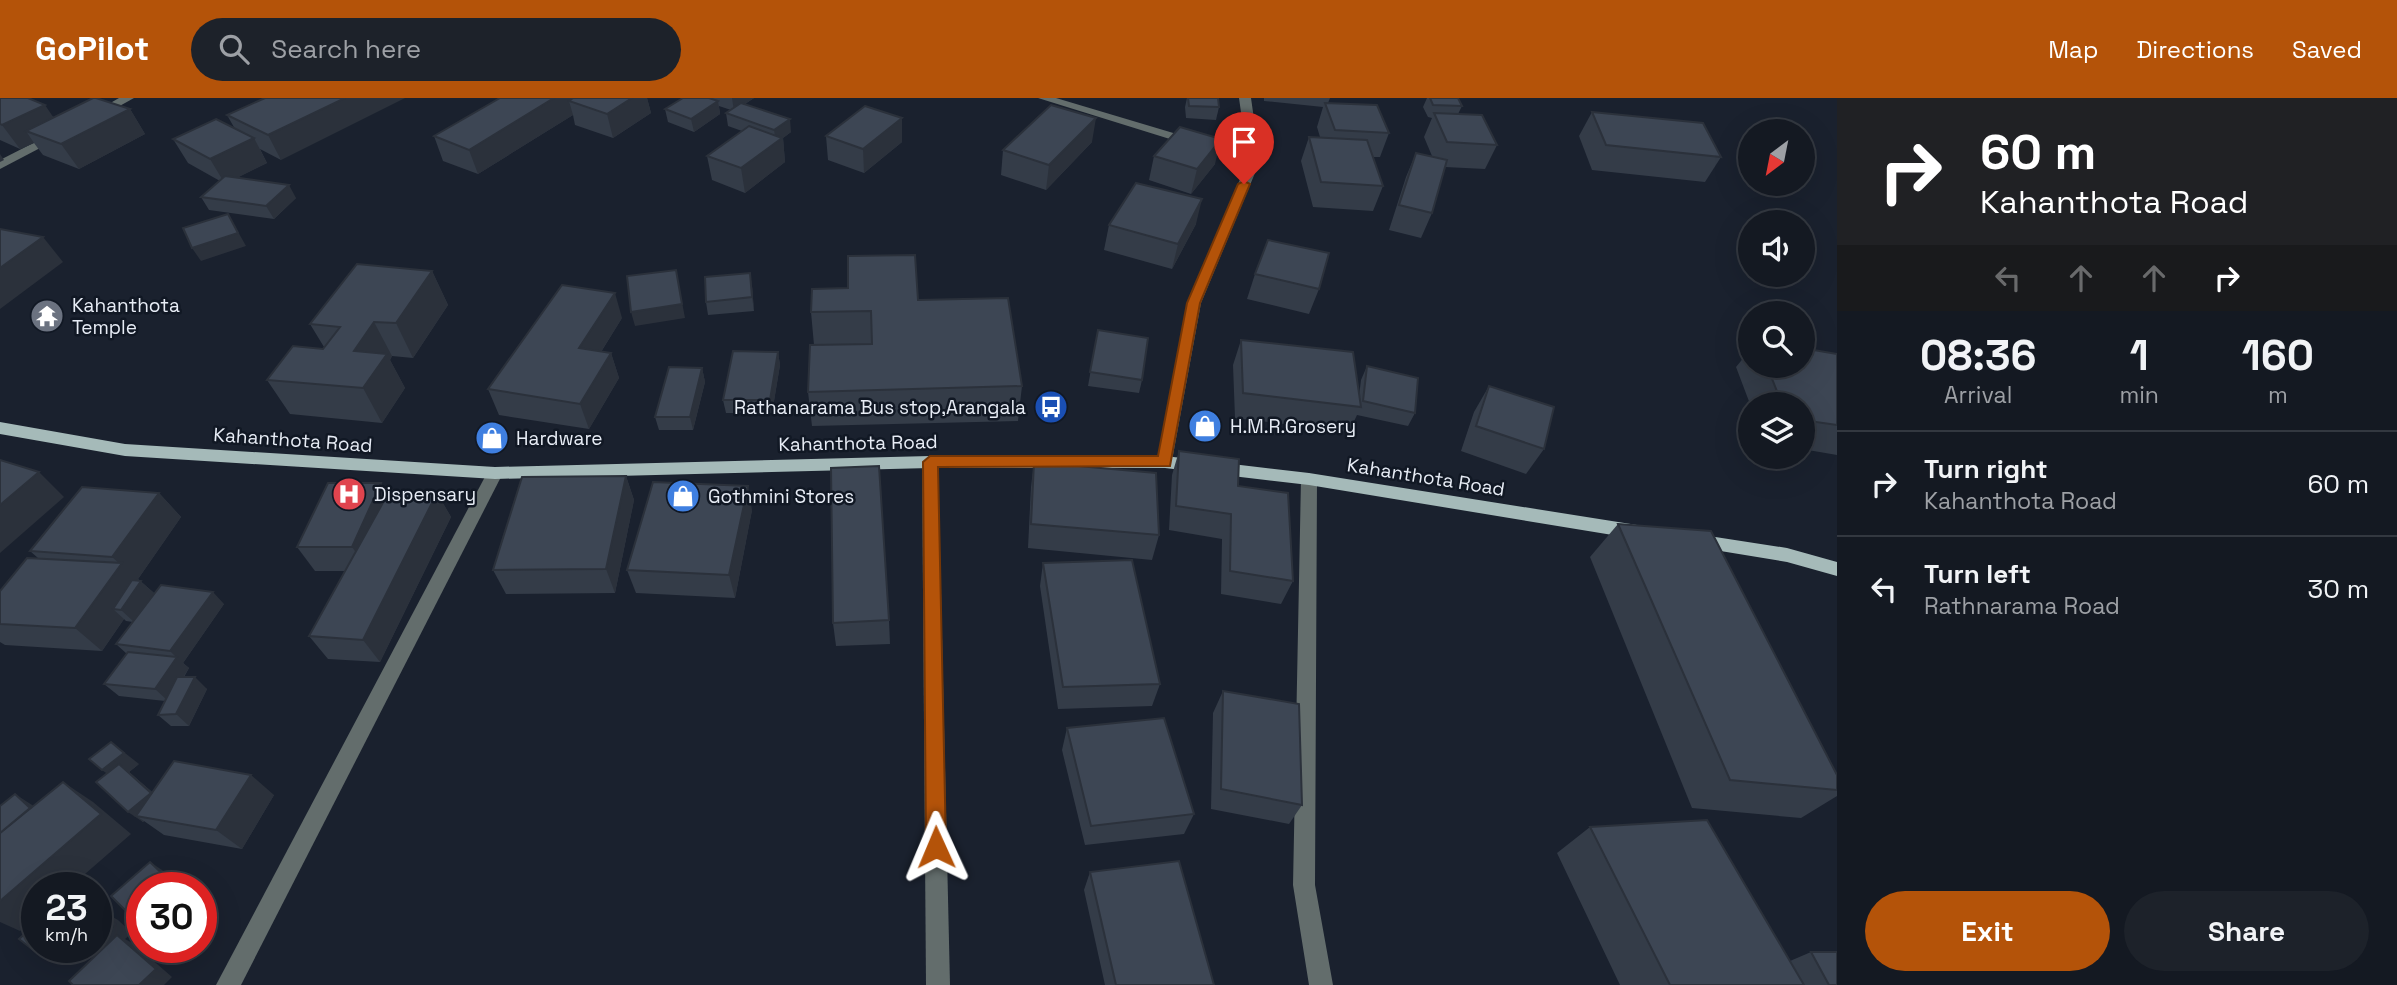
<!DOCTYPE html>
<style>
:root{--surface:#141922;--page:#1d222a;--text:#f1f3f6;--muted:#9da0a5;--line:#333840;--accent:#b45309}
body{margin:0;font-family:"Space Grotesk",sans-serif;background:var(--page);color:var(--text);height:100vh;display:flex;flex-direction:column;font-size:26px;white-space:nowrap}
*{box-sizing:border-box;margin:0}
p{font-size:23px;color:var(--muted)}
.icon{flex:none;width:38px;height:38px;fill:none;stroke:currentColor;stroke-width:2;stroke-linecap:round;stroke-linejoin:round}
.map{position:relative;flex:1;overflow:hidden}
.details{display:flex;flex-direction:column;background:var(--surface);width:560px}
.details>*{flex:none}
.banner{background:#202124;color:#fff;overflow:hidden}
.needle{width:46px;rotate:212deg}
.fabs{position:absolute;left:1738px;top:21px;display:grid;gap:14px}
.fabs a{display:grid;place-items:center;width:77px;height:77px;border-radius:50%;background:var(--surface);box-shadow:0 7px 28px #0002,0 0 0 2px var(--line);font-size:35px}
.speed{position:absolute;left:21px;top:774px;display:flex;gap:14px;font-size:35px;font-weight:700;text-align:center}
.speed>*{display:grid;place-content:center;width:91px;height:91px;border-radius:50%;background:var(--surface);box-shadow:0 7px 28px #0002,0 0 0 2px var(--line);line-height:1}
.speed small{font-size:18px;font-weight:400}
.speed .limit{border:10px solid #d22;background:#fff;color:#111}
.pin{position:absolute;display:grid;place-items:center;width:60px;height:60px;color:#fff;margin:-72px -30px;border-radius:50% 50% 50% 0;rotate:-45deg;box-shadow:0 0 7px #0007}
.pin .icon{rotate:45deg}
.me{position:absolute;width:77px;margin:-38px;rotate:359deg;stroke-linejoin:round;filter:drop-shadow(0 0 5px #0008)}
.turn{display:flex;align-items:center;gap:24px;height:147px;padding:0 28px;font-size:32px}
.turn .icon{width:91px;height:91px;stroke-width:2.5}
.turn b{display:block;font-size:49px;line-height:60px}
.lanes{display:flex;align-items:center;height:66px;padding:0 28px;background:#0003;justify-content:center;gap:35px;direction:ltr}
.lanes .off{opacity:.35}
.eta{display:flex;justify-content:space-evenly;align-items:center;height:119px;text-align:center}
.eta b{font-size:42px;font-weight:600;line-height:49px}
.action{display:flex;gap:14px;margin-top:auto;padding:14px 28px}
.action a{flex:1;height:80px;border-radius:42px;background:var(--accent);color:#fff;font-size:28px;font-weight:600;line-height:80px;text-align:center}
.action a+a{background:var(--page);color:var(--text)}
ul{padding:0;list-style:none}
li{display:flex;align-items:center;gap:21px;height:105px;padding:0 28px;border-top:2px solid var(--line)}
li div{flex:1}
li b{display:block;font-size:26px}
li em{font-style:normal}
header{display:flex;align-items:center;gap:42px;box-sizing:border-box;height:98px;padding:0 35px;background:var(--accent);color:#fff}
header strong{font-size:33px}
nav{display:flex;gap:38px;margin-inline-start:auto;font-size:24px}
.search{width:490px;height:63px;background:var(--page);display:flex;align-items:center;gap:18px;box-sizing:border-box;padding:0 24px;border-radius:38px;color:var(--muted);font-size:26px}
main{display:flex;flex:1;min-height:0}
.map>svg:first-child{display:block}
</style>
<header>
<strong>GoPilot</strong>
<div class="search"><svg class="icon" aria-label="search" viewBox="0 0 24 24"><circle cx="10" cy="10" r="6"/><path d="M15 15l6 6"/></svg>Search here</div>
<nav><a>Map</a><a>Directions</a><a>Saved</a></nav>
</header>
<main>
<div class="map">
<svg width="1837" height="887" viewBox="0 0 1837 887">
<rect width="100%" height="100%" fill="#1a212e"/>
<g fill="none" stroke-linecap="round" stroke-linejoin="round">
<g fill="#636d6c" fill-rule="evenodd">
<path d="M119,0H134L98,20L88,18Z"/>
<path d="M1038,0H1056L1247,57L1239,0H1251L1260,63L1201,205L1171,368L1165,370L1157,364L1187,205L1247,65Z"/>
<path d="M53,35L63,38L0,71V62Z"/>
<path d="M930,358L938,364L950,887H926L922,364Z"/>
<path d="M495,369L503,375L241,887H216L487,375Z"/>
<path d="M1309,375L1317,381L1315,787L1333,887H1309L1293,787L1301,381Z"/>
</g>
<g fill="#a5bab9" fill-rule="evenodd">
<path d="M0,324L125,346L495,369L930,358H1165L1309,375L1637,427L1643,429L1646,434L1643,439L1637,441L1309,387L1165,370H930L495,381L125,358L0,336Z"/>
<path d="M1696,436L1787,450L1837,464V478L1787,464L1690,448L1687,443L1690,438Z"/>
</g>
</g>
<g fill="#343c48">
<path d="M0,0L54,19L130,11L145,36L79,71L43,57L34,45L20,51L0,42Z"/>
<path d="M265,0L281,62L260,51L267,65L236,80L296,100L274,121L209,112L201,99L220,83L188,65L173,41L235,31L227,17Z"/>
<path d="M500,0H647L651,15L613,40L575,27L573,17L478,76L443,63L434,38Z"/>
<path d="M683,0H754L745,6L791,34L783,40L785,64L745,95L712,82L707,58L742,33L728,28L726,15L731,12L719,8L720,16L694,34L668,24L665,11Z"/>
<path d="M1187,0H1218L1219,9L1216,22L1186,20L1185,9Z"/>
<path d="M1264,0H1330L1328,5L1389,35L1380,59H1373L1383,88L1373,113L1313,109L1301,63L1309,39H1320L1317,29L1323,9L1264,3Z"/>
<path d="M1427,0H1458L1462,8L1458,16L1497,47L1485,71L1445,69L1432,115L1421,140L1389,132L1406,79L1416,55L1432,58L1424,39L1432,20L1428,19L1423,9Z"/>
<path d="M1592,14L1721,59L1705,84L1592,72L1579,38Z"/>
<path d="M826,38L902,44L864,75L828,62Z"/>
<path d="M1092,44L1046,92L1001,77L1003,52Z"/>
<path d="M1154,58L1215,66L1191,96L1149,82Z"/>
<path d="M1196,126L1172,171L1104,152L1109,127Z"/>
<path d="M432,173L448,207L413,260L392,258L390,262L405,290L382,325L290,316L267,282L323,251L324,249L310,226Z"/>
<path d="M1255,176L1319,191L1309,216L1247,201Z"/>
<path d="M752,188L754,213L708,217L706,204Z"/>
<path d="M918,202L1022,288L1018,323L812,328L808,294L814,247L811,214Z"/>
<path d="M622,220L601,254L611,255L619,280L589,331L499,317L488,291Z"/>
<path d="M1098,232L1142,282L1139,295L1088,288Z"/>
<path d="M1241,242L1359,298L1361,282L1367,268L1415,315L1408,328L1357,317L1349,334L1235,320L1233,267Z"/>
<path d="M1750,252V268H1802L1837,256V357L1802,351V306H1750L1736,269Z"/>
<path d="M778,254L780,267L772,315H726L723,302Z"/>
<path d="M702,270L705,284L693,332H659L655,319Z"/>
<path d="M1489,288L1544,351L1526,376L1461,353L1474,314Z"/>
<path d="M1179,353L1238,388L1293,483L1281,506L1221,496L1222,441L1169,432L1172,377Z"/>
<path d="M1034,364L1159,437L1152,462L1028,450L1031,389Z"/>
<path d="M626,378L634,402L615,495L506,496L493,472Z"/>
<path d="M159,395L181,419L138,481L154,495L144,509L224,506L183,565L189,570L184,579L207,591L189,628H171L158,617L165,603L119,598L104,586L127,556L116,546L133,524L126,523L124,521L102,553L5,547L0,544V493L38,460L30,453Z"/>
<path d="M437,395L451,419L380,564L328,561L309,538L345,473H315L297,449L388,396Z"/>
<path d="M752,412L735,500L636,495L627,472Z"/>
<path d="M1618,426L1837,677V698L1801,720L1692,710L1590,459Z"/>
<path d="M1043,465L1160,586L1152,608L1058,611L1040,488Z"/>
<path d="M889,522L890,546L836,548L833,525Z"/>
<path d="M1223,593L1302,707L1289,726L1211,711L1213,615Z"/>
<path d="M1067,630L1194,716L1184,736L1085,747L1062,652Z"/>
<path d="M139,666L129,674L152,694L274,697L242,751L164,737L144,723L143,724L96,684Z"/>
<path d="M1590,729L1790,863L1811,854L1837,887H1620L1557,755Z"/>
<path d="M1090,774L1214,887H1105L1084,792Z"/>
</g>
<g fill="#2b313b">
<path d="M345,0H405L281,62L268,37Z"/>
<path d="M554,0H593L569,3L573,17L478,76L469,52Z"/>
<path d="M632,0H647L651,15L613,40L607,16Z"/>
<path d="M732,0H754L734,13Z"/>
<path d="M718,3L720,16L694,34L691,21Z"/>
<path d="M45,7L62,32L26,33L34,45L20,51L2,27Z"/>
<path d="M130,11L145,36L79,71L61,46Z"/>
<path d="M902,20V44L864,75L863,51Z"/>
<path d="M1096,20L1092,44L1046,92L1049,67Z"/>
<path d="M790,21L791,34L783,40L785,64L745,95L741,70L776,45L774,32Z"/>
<path d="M254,40L267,65L225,86L210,61Z"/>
<path d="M1221,41L1215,66L1191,96L1197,71Z"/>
<path d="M0,56L4,62L0,64Z"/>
<path d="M289,87L296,100L274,121L266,108Z"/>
<path d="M1202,101L1196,126L1172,171L1178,146Z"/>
<path d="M228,116L246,148L201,163L192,150Z"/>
<path d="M43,139L63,164L0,211V170Z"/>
<path d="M676,172L685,220L635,228L631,214Z"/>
<path d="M432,173L448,207L413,260L396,225Z"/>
<path d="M750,175L752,188L754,213L752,199Z"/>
<path d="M615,195L622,220L587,276L579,250Z"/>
<path d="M374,224L392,258L390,262L405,290L382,325L363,290L354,253Z"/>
<path d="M778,254L780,267L772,315L770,302Z"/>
<path d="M611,255L619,280L589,331L580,306Z"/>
<path d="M702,270L705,284L693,332L690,319Z"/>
<path d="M39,374L64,399L0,455V407Z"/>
<path d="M626,378L634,402L615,495L606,471Z"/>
<path d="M381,385L397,409L369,473L352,449Z"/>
<path d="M748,388L752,412L735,500L729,477Z"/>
<path d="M159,395L181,419L138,481L154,495L134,524L121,512L113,511L124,521L102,553L75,530L121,467L112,459Z"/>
<path d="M437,395L451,419L380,564L363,542Z"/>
<path d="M213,494L224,506L183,565L189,570L168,603L155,591L176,559L170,553Z"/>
<path d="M195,579L207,591L189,628L176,616Z"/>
<path d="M111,644L139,666L129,674L166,706L136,718L144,723L143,724L128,714L117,683L102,672Z"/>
<path d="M251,677L274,697L242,751L216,732Z"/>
<path d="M63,684L93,704L131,736L70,789H37V818L20,833L0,824V803Z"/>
<path d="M15,696L32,707L55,728L38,718Z"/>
<path d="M150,764L165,774L181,789H176Z"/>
<path d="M201,809L210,817L201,824Z"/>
<path d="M102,813L118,822L132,835L125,841L134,846L172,879L164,887H139L110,856L96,849Z"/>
<path d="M51,849H78L60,866L41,858Z"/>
</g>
<g fill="#3d4654" stroke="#2b313b" stroke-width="2">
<path d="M0,0H28L45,7L2,27L0,26Z"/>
<path d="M93,0H96L130,11L61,46L26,33Z"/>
<path d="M265,0H345L268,37L227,17Z"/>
<path d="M500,0H554L469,52L434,38Z"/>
<path d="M573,0H632L607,16L569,3Z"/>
<path d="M683,0H709L718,3L691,21L665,11Z"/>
<path d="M1188,0H1218L1219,9L1189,8Z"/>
<path d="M1430,0H1458L1462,8L1433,7Z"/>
<path d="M741,5L790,21L774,32L726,15Z"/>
<path d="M1325,5L1377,7L1389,35L1335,32Z"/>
<path d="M1051,7L1096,20L1049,67L1003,52Z"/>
<path d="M865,8L902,20L863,51L826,38Z"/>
<path d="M1592,14L1703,25L1721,59L1606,47Z"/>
<path d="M1434,15L1482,17L1497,47L1447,44Z"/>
<path d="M216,21L254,40L210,61L173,41Z"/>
<path d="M749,28L782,40L741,70L707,58Z"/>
<path d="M1180,29L1221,41L1197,71L1154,58Z"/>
<path d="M1309,39L1367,42L1383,88L1321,84Z"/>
<path d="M1416,55L1447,62L1432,115L1399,107Z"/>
<path d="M225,78L289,87L266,108L201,99Z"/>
<path d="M1136,85L1202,101L1178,146L1109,127Z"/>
<path d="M228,116L238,135L192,150L183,130Z"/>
<path d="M0,131L43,139L0,170Z"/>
<path d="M1268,142L1329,155L1319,191L1255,176Z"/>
<path d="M915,157L918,202L1008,200L1022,288L808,294L810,247L872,246L871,213L811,214L812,191L848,190V158Z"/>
<path d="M357,166L432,173L396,225L374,224L354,253L387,256L363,290L267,282L293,248L323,251L340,229L310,226Z"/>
<path d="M676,172L682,206L631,214L627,178Z"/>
<path d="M750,175L752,199L706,204L705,179Z"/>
<path d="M562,187L615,195L579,250L611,255L580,306L488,291Z"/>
<path d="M1098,232L1148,240L1142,282L1090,274Z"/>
<path d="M1241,242L1353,254L1361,309L1243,295Z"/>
<path d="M1802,250L1837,256V327L1802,322V306H1782L1767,268H1802Z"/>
<path d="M733,253L778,254L770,302H723Z"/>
<path d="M1367,268L1418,280L1415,315L1363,303Z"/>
<path d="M669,269L702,270L690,319H655Z"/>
<path d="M1489,288L1554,309L1544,351L1476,328Z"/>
<path d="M1179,353L1239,361L1238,388L1288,395L1293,483L1230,473L1231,416L1176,408Z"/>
<path d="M0,362L39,374L0,407Z"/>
<path d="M1034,364L1156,375L1159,437L1031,426Z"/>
<path d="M879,368L889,522L833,525L831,370Z"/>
<path d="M626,378L606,471L493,472L522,379Z"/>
<path d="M653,384L748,388L729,477L627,472Z"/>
<path d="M328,385H381L352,449H297Z"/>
<path d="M82,389L159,395L112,459L30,453Z"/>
<path d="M390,392L437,395L363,542L309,538Z"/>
<path d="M1618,426L1711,433L1837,677V692L1730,682Z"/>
<path d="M27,460L122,465L75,530L0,526V493Z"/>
<path d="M1132,462L1160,586L1063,589L1043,465Z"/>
<path d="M132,482L141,483L121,512L113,511Z"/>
<path d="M161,487L213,494L170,553L116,546Z"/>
<path d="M128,554L177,559L155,591L104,586Z"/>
<path d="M177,579H195L176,616L158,617Z"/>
<path d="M1223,593L1299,606L1302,707L1221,691Z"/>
<path d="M1164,620L1194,716L1091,728L1067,630Z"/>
<path d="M111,644L124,655L102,672L89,661Z"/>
<path d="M174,663L251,677L216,732L136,718Z"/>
<path d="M119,666L151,695L128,714L96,684Z"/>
<path d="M63,684L101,716L0,803V735Z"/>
<path d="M15,696L30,710L0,735V708Z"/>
<path d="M1707,722L1804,887H1670L1590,729Z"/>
<path d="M1179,763L1214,887H1116L1090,774Z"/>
<path d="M150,764L176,789H142V829L111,798Z"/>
<path d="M102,813L115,826L96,844V818Z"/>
<path d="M37,825V849H51L41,858L19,841Z"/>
<path d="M117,837L156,871L139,887H73L69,883Z"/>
<path d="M1811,854H1837V887H1829Z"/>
</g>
<path fill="#b45309" stroke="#753606" stroke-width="2" d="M1244,83L1250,86L1200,205L1170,368L938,369L946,749L943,756L936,759L929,756L926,749L923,364L930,358H1158L1187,205L1238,86Z"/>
<defs>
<symbol id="temple-disc" viewBox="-11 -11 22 22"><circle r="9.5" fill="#6b7280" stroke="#111824"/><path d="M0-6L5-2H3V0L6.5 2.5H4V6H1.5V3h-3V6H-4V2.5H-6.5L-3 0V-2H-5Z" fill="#fff"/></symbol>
<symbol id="bus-disc" viewBox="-11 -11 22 22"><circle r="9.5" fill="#1a4fb4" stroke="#111824"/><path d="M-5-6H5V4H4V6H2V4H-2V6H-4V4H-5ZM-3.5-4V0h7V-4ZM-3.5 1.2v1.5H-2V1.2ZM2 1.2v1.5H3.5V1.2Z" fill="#fff"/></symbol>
<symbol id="shop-disc" viewBox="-11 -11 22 22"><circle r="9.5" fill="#3f7fe0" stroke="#111824"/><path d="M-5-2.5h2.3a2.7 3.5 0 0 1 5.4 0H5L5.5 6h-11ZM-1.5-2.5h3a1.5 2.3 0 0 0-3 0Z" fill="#fff"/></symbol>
<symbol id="hospital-disc" viewBox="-11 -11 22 22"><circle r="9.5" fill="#e0444e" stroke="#111824"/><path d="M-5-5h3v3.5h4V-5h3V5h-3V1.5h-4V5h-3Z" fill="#fff"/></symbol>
</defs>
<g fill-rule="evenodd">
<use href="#temple-disc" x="28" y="199" width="38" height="38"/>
<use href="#bus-disc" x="1032" y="290" width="38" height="38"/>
<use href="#shop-disc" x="1186" y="309" width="38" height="38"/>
<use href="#shop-disc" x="473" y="321" width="38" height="38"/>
<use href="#hospital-disc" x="330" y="377" width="38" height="38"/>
<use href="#shop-disc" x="664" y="379" width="38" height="38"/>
</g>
<g text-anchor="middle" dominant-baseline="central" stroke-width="5" stroke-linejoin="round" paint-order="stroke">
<g font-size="19" fill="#e7ecf5" stroke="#111824" text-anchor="start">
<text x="72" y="207">Kahanthota<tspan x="72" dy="22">Temple</tspan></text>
<text x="1026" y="309" text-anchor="end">Rathanarama Bus stop,Arangala</text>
<text x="1230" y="328">H.M.R.Grosery</text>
<text x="516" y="340">Hardware</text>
<text x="374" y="396">Dispensary</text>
<text x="708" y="398">Gothmini Stores</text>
</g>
<g font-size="19" fill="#e7ecf5" stroke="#111824">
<text transform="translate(293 342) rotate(4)">Kahanthota Road</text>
<text transform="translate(858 345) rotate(-1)">Kahanthota Road</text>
<text transform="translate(1426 379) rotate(9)">Kahanthota Road</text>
</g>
</g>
</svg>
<div class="fabs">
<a><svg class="needle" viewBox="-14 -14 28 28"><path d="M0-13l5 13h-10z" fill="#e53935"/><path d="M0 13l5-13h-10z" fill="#9da0a5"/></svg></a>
<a><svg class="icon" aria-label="sound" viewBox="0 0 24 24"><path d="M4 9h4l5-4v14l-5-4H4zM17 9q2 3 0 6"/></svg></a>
<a><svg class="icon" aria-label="search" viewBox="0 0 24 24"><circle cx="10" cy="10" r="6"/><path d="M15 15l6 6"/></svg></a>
<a><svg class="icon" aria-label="layers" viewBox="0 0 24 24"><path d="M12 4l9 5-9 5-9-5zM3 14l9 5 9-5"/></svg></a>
</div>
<div class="speed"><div>23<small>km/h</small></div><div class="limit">30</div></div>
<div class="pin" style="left:1244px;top:86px;background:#d93025"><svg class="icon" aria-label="arrive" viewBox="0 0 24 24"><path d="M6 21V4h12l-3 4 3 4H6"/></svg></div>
<svg class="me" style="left:936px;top:749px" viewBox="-20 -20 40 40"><path d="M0-17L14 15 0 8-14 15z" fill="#b45309" stroke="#fff" stroke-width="4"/></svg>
</div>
<section class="details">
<div class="banner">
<div class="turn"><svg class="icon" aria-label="right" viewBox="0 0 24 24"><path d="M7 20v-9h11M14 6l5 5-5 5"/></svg><div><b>60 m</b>Kahanthota Road</div></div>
<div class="lanes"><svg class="icon off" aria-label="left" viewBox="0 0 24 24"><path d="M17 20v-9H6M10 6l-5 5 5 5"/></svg><svg class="icon off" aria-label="ahead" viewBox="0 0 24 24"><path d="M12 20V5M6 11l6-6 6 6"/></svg><svg class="icon off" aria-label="ahead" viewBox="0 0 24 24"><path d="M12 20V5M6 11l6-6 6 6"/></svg><svg class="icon" aria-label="right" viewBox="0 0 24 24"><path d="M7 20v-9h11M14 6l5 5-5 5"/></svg></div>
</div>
<div class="eta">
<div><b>08:36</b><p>Arrival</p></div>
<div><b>1</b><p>min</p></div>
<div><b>160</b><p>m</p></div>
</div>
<ul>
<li><svg class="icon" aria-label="right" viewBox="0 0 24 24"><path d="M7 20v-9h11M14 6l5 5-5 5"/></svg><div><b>Turn right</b><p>Kahanthota Road</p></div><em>60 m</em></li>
<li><svg class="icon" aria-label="left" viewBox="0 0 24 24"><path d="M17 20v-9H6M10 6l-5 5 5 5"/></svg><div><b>Turn left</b><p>Rathnarama Road</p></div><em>30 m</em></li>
</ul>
<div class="action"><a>Exit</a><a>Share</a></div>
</section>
</main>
